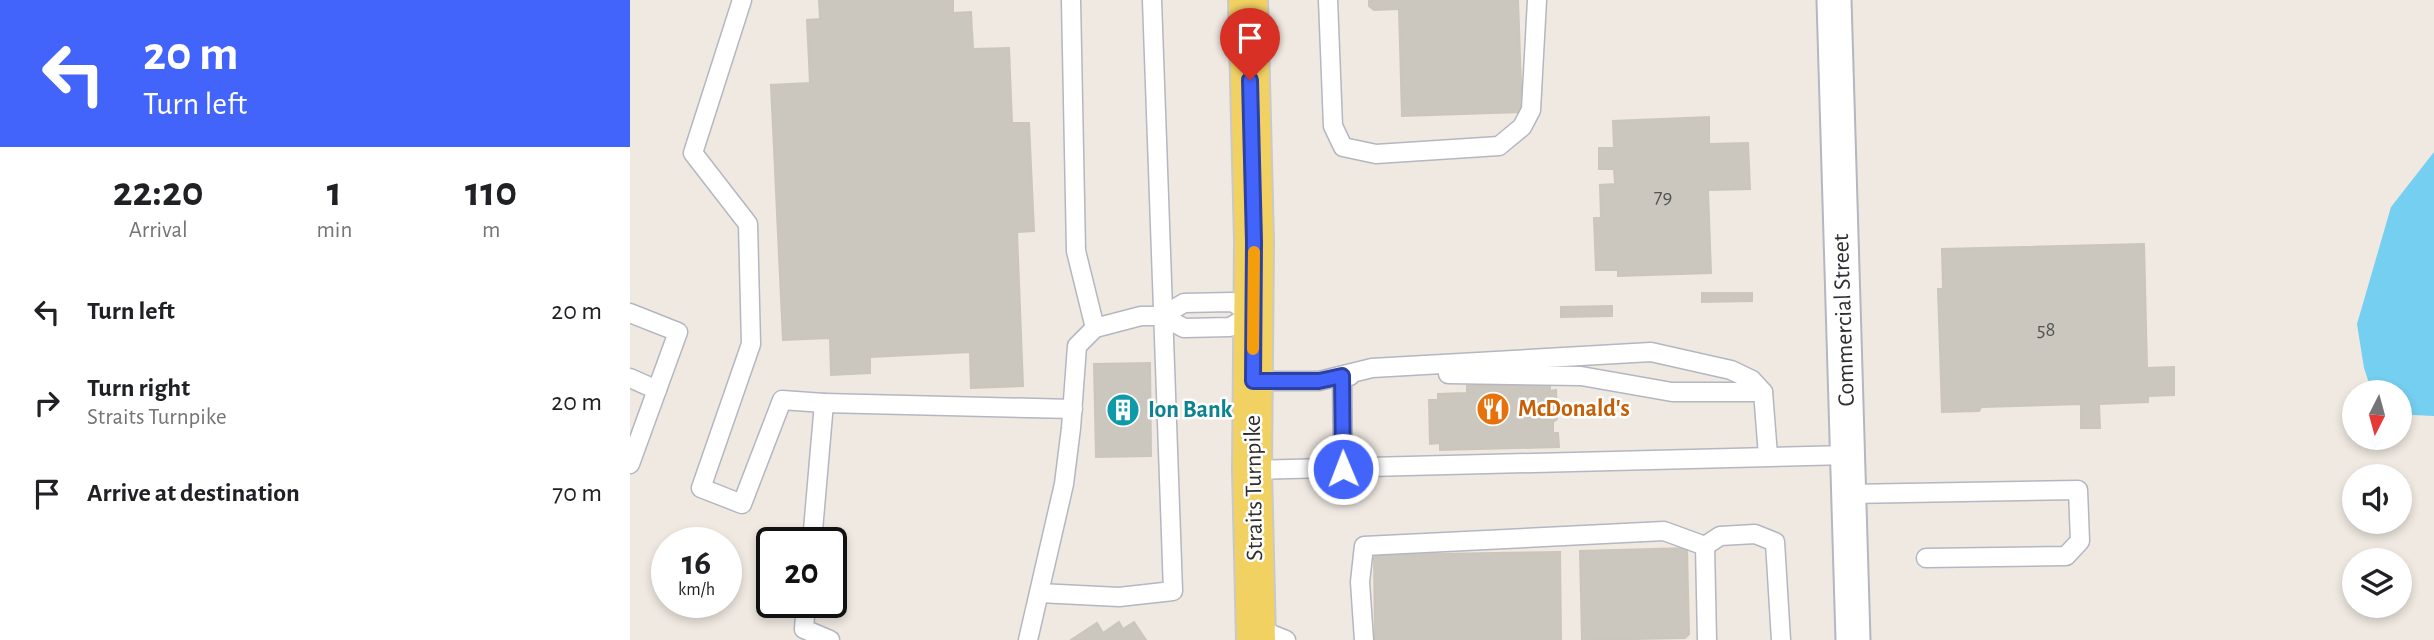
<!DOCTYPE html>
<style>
:root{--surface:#fff;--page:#f6f6f6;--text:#202124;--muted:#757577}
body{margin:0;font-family:"Alegreya Sans",sans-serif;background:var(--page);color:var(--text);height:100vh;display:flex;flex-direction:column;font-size:26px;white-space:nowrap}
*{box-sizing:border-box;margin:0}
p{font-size:23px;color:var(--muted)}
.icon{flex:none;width:38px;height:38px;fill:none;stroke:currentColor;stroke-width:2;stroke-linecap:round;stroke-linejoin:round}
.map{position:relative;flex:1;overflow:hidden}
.drawer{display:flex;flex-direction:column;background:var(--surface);width:630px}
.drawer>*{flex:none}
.banner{background:#4264fb;color:#fff;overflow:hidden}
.needle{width:46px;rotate:186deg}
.fabs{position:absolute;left:1712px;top:380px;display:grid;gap:14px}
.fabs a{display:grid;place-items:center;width:70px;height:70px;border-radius:50%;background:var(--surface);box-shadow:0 4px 10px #0003;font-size:35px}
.speed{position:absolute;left:21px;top:527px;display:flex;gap:14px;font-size:35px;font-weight:700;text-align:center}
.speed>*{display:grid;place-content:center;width:91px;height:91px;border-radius:50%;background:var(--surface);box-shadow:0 4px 10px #0003;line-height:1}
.speed small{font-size:18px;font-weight:400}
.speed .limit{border:4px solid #111;border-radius:10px;background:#fff;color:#111}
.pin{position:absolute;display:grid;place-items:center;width:60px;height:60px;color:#fff;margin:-72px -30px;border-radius:50% 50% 50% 0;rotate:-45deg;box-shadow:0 0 7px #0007}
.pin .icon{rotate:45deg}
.me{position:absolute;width:77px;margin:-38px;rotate:359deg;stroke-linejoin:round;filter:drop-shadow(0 0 5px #0008)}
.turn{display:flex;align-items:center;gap:24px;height:147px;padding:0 28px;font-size:32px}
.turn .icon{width:91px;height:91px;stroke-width:2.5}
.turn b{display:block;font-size:49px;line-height:60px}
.eta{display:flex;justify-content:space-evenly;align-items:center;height:119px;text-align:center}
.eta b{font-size:42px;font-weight:600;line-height:49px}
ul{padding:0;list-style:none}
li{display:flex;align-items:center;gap:21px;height:91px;padding:0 28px}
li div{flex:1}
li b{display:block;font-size:26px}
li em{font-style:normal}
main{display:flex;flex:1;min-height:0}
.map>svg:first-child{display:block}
</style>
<main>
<section class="drawer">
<div class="banner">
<div class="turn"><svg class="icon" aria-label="left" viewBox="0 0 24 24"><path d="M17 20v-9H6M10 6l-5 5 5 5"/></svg><div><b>20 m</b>Turn left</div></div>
</div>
<div class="eta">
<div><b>22:20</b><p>Arrival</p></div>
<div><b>1</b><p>min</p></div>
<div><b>110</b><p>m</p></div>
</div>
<ul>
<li><svg class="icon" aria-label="left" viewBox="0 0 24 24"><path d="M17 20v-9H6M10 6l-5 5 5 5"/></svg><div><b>Turn left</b></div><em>20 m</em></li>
<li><svg class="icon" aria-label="right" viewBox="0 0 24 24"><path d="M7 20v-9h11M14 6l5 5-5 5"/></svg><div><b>Turn right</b><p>Straits Turnpike</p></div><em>20 m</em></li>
<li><svg class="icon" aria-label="arrive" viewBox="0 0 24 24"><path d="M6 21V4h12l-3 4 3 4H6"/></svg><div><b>Arrive at destination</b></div><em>70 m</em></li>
</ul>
</section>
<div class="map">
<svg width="1804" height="640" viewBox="0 0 1804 640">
<rect width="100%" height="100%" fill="#efe9e1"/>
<path fill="#75cff0" d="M1804,152V416L1783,415L1769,411V392H1742L1734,368L1727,324L1761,207Z"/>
<g fill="#cbc7bf" stroke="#cbc5ba" stroke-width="2">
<path d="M189,0H323V13L341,12L343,49L379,48L382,123H399L404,231L387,232L393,386L341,388L340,352L240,357V373L201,375L200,338L153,340L141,85L180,83L177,20L190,19Z"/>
<path d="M739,0H888L892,112L772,116L769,9L744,10L739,6Z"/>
<path d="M1079,117V144L1118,143L1120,189L1078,190L1081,273L988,276V270H966L964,218H971L970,185L985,184L984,169H969V148H984L983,121Z"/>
<path d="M1514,244L1517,368L1544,367V395L1518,396V402L1469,404L1470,428H1451V404L1351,407L1349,411L1312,412L1308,289H1313L1312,249Z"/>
<path d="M1072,293H1122V301L1072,302Z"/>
<path d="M982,306V316L931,317V307Z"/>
<path d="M520,363L521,456L466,457L464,364Z"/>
<path d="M920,384V391L926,390L927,419L923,422V433H928L929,447L810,450V443L800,444L799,400H808V394L837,393V386Z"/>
<path d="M1057,548L1059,634L1055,638L952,640L950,551Z"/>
<path d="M930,552L931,640H745L744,555Z"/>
<path d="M489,622L493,629L504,622L516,640H441L467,623L473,633Z"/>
</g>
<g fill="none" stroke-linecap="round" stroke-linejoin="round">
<defs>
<g id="lane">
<path d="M112,0L63,153L118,224L121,344L71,488L112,504L152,400L194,403"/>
<path d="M441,0L446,251L465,328"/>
<path d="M698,0L703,126L713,147L746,154L869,146L892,127L901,110L907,0"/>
<path d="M0,313L48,332L0,464"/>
<path d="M532,316L554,303L602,302L623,314"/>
<path d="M818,374L951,376L1042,392H1133"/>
<path d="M0,378L27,390"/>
<path d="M623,381H689L742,368L1021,352L1101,370L1122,380L1133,392L1138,455"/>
<path d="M713,469L712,376H720"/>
<path d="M622,470L1218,455"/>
<path d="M1219,494L1448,490L1450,541L1436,556L1296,558"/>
<path d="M182,542L194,403L443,409"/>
<path d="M1075,546L1090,536L1125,534L1145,542L1151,640"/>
<path d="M409,593L489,597L543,591L522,0"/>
<path d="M176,602L174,629L200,640"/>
<path d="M626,628L656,640"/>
<path d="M398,640L434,484L441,428L447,346L465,328L511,316H532L554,328L600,327L623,314"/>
<path d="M734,640L730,582L734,546L1034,531L1075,546L1077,640"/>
</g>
<path id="street" d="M1204,0L1223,640"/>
<path id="primary" d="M618,0L624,241L622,470L626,640"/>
</defs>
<use href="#lane" stroke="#b4b7c1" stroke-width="21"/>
<use href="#street" stroke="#b4b7c1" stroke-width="37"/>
<use href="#primary" stroke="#c9c9c9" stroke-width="42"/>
<use href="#lane" stroke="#fff" stroke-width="18"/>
<use href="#street" stroke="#fff" stroke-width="33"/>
<use href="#primary" stroke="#f2d163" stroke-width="38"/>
</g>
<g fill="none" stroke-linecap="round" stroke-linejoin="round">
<defs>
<path id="route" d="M620,80L624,242L623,381H689L712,376L713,469"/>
</defs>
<use href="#route" stroke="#2b41a3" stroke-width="18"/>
<use href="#route" stroke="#4264fb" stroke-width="12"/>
<path stroke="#f59e0b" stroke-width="12" d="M623,349L624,252"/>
</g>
<defs>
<symbol id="restaurant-disc" viewBox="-11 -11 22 22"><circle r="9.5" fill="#e8710a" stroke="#fff"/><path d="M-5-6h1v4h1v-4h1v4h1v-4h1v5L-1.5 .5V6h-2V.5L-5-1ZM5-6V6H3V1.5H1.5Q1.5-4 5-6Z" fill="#fff"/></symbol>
<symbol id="building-disc" viewBox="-11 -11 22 22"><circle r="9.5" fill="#0f9aa8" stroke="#fff"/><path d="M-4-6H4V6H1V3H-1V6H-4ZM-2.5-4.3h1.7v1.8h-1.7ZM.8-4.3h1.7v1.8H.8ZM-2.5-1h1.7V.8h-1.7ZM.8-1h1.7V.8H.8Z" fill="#fff"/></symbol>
</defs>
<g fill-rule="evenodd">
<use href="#restaurant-disc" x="844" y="390" width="38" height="38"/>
<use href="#building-disc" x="474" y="391" width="38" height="38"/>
</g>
<g text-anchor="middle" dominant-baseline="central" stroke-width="5" stroke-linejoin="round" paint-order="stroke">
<g font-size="21" fill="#555452">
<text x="1033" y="196">79</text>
<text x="1416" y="329">58</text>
</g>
<g font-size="24" fill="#2e2e2e" stroke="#fff">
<text transform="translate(1214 320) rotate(-92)">Commercial Street</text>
<text transform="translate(624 488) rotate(-91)">Straits Turnpike</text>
</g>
<g font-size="24" font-weight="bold" fill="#c56008" stroke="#fff" text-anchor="start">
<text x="888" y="409">McDonald's</text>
</g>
<g font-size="24" font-weight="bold" fill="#0d838f" stroke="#fff" text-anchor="start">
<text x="518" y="410">Ion Bank</text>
</g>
</g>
</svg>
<div class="fabs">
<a><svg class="needle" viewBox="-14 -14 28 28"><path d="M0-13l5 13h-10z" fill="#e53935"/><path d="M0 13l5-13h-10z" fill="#757577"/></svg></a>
<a><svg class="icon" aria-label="sound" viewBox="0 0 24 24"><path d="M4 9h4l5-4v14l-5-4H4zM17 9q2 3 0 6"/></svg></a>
<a><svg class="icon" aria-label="layers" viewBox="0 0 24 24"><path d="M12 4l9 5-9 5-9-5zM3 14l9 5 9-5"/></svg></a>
</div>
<div class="speed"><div>16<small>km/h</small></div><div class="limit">20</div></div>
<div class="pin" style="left:620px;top:80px;background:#d93025"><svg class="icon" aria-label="arrive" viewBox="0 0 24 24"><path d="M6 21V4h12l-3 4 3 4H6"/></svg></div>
<svg class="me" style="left:713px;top:469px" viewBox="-20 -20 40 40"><circle r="17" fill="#4264fb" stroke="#fff" stroke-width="3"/><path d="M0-11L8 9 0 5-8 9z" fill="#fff"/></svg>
</div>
</main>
